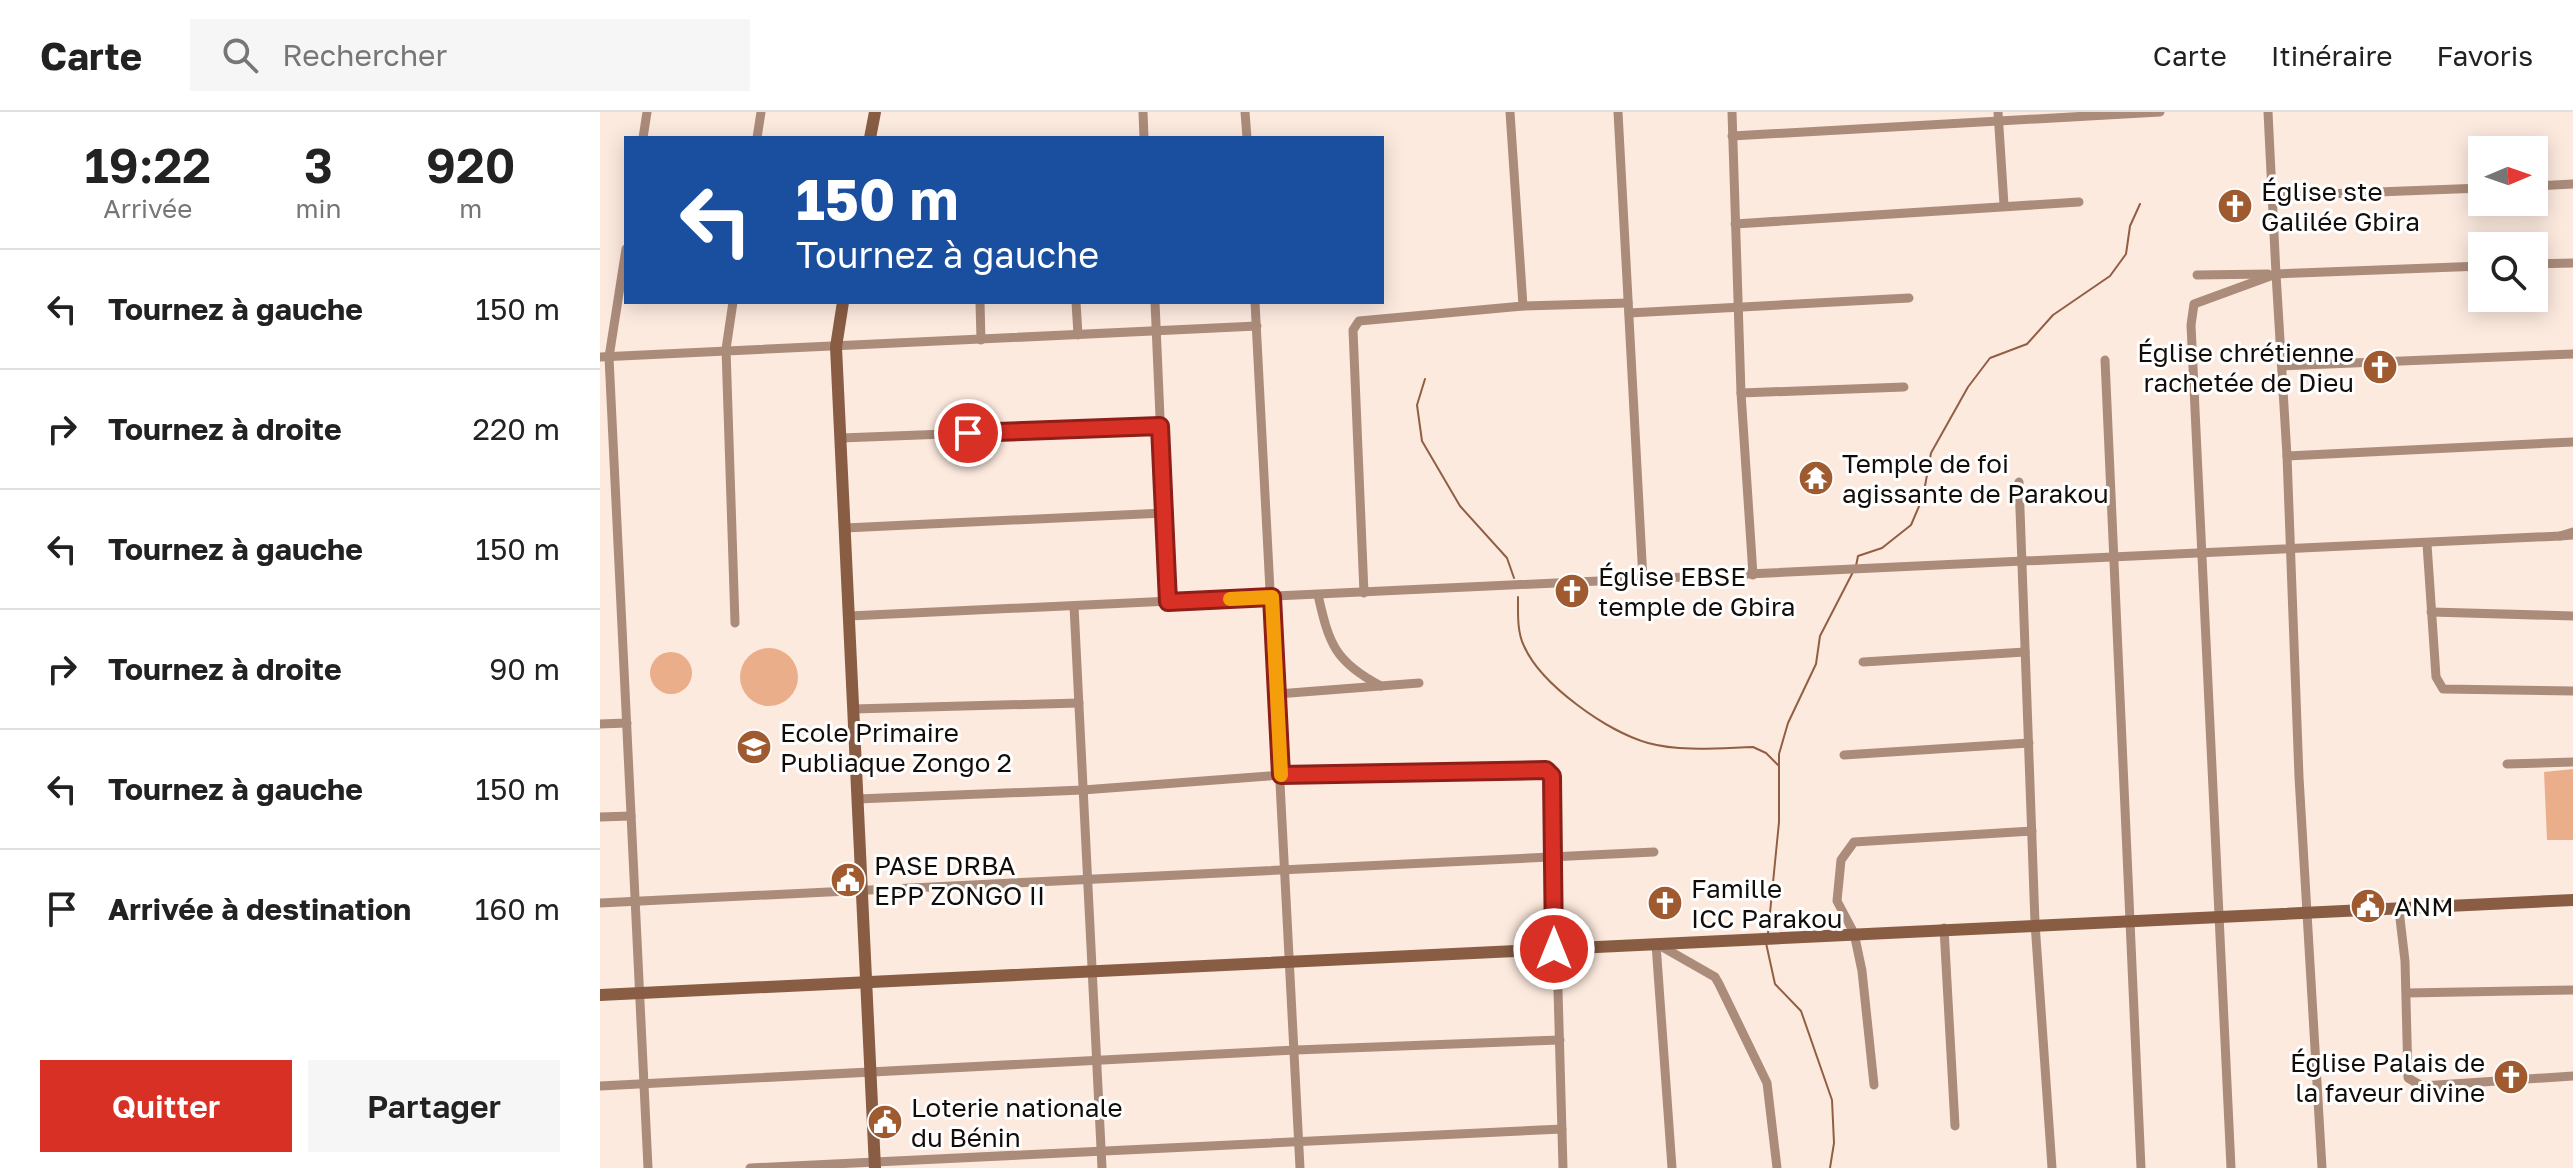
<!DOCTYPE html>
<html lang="fr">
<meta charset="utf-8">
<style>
:root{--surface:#fff;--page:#f6f6f6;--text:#222;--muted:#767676;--line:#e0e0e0;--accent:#d93025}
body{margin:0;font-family:"Golos Text",sans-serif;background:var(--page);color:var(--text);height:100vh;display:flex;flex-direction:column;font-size:30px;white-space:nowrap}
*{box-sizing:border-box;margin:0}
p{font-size:26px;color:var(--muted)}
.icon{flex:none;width:44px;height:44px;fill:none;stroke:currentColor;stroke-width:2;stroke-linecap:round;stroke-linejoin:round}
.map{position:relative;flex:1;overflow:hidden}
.details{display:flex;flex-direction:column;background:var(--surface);width:600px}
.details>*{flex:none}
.hud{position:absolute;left:24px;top:24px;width:760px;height:168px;border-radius:0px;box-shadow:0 4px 20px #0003;background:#1a4fa0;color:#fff;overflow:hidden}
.needle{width:52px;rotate:88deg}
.buttons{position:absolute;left:1868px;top:24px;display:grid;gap:16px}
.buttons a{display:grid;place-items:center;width:80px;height:80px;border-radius:0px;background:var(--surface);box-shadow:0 4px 20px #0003;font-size:40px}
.pin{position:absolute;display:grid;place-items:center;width:68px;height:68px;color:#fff;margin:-34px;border:4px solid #fff;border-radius:50%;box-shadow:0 2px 8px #0007}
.me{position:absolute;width:88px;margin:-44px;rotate:0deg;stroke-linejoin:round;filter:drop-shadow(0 0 6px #0008)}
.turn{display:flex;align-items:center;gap:28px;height:168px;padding:0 40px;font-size:36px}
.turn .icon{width:104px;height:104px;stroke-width:2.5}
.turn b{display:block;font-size:56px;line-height:68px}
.eta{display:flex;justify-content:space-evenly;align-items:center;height:136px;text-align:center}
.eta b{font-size:48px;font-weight:600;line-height:56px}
.button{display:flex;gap:16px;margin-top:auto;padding:16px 40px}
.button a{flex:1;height:92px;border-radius:0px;background:var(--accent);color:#fff;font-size:32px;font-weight:600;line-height:92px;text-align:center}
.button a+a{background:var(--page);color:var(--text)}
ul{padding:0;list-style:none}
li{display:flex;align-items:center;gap:24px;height:120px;padding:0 40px;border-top:2px solid var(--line)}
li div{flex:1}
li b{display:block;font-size:30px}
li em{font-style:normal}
header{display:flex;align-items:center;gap:48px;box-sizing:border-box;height:112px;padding:0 40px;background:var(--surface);border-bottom:2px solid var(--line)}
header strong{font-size:38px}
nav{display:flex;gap:44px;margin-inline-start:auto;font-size:28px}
.search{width:560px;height:72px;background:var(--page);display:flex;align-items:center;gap:20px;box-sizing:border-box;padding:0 28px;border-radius:0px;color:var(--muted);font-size:30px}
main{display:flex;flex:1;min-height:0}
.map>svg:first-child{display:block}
</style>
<header>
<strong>Carte</strong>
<div class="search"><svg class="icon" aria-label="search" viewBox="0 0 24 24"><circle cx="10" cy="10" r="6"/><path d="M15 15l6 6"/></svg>Rechercher</div>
<nav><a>Carte</a><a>Itinéraire</a><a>Favoris</a></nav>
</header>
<main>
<section class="details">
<div class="eta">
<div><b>19:22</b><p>Arrivée</p></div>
<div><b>3</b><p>min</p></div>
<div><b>920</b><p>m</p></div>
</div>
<ul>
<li><svg class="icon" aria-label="left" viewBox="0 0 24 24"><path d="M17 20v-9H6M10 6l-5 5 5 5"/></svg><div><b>Tournez à gauche</b></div><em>150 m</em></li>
<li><svg class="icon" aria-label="right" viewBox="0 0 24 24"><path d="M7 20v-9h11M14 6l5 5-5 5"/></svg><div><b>Tournez à droite</b></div><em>220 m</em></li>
<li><svg class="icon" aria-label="left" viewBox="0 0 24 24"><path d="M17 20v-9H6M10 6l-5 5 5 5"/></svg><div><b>Tournez à gauche</b></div><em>150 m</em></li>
<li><svg class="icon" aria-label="right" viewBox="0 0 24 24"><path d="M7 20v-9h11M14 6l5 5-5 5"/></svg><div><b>Tournez à droite</b></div><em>90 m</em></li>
<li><svg class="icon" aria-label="left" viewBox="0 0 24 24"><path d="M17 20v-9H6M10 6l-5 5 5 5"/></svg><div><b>Tournez à gauche</b></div><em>150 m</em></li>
<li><svg class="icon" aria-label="arrive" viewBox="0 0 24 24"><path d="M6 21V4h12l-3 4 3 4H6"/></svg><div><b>Arrivée à destination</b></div><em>160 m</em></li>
</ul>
<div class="button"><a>Quitter</a><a>Partager</a></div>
</section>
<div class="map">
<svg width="1973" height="1056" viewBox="0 0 1973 1056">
<rect width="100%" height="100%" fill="#fdeadf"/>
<g fill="#ebae8b">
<circle cx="169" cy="565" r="29"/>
<circle cx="71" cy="561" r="21"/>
<path d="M1973,657V728H1947L1944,660Z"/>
</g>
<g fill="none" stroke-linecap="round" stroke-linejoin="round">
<g stroke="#915f43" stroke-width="2">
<path d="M825,267L817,293L822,329L860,394L907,446L914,466"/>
<path d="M1256,454L1258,444L1282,436L1311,413L1323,385L1331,341L1368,275L1390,246L1427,232L1453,203L1510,164L1526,142L1530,114L1540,92"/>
<path d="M918,485C918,501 917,520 924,534C941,573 1008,620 1048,631C1081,640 1120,636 1153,635L1166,641L1178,653"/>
<path d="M1168,821L1179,710V642L1188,611L1216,552L1220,524L1253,460"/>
<path d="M1166,831L1175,872L1201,899L1232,988L1234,1031L1230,1056"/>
</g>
<g stroke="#ab8c7b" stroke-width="9">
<path d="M543,0L544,26"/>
<path d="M645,0L647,26"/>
<path d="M910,0L923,194"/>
<path d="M1018,0L1043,468"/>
<path d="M1132,0L1141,281L1153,463"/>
<path d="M1398,0L1404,93"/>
<path d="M1668,0L1676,162L1882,154"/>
<path d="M1132,24L1560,0"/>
<path d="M43,26L47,0"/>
<path d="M157,26L161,0"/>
<path d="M1934,74L1973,72"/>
<path d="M1672,84L1882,76"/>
<path d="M1135,112L1479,90"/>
<path d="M26,137L9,245L48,1056"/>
<path d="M1934,152L1973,151"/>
<path d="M1676,162L1687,344L1699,665L1722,1056"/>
<path d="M1597,163L1668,162"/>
<path d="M133,190L126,237L135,511"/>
<path d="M380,190L381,228"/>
<path d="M476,190L478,223"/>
<path d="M555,190L568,490"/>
<path d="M655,190L700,1056"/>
<path d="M1029,201L1309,186"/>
<path d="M0,245L657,214"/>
<path d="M1505,248L1541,1056"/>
<path d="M1682,254L1973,242"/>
<path d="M1141,281L1304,275"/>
<path d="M241,326L560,314"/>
<path d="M1687,344L1973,330"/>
<path d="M1419,370L1435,811L1452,1056"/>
<path d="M245,416L564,401"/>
<path d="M1973,420L1960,424L1973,423"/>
<path d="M1827,432L1836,565L1843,577L1973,579"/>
<path d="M764,481L753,218L759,209L923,194L1028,191"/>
<path d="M718,483C729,532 735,550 781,574"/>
<path d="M474,494L502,1056"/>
<path d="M1831,500L1973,504"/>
<path d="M249,504L1960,424"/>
<path d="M1263,550L1425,540"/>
<path d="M677,582L819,571"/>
<path d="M253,597L479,591"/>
<path d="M0,612L27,611"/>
<path d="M1244,643L1429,631"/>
<path d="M1907,652L1973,650"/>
<path d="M257,687L483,678L681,663L946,658L952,664L963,1056"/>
<path d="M0,705L31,704"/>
<path d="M0,791L1054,740"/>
<path d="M1799,798L1805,849L1808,966L1822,974L1973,964"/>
<path d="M1344,816L1355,1014"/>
<path d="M1056,832L1072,1056"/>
<path d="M1059,833L1115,865L1119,872L1167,971L1177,1056"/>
<path d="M1807,881L1973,878"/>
<path d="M1274,973L1262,859L1254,821L1237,789L1241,748L1254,730L1432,719"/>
<path d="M0,974L696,938L960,928"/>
<path d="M150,1056L962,1017"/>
<path d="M1631,1056L1591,213L1594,192L1676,162"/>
</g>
<g stroke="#885d44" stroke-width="12">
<path d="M270,26L275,0"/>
<path d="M243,190L236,235L275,1056"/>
<path d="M0,883L1973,788"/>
</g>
</g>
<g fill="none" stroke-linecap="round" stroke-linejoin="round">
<defs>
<path id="route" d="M368,321L560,314L568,490L672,485L681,663L946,658L952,664L954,837"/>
</defs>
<use href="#route" stroke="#8d1f18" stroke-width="20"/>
<use href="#route" stroke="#d93025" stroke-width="14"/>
<path stroke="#f59e0b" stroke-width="14" d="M630,487L672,485L681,663"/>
</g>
<defs>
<symbol id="church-disc" viewBox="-11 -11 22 22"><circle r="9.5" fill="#a05a2f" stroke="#fff"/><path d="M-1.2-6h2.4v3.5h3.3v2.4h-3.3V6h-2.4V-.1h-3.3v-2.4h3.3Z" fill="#fff"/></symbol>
<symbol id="temple-disc" viewBox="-11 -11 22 22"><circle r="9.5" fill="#a05a2f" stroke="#fff"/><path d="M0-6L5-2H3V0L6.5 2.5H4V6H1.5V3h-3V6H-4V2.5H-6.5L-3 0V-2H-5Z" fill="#fff"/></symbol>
<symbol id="school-disc" viewBox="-11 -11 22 22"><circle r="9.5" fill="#a05a2f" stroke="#fff"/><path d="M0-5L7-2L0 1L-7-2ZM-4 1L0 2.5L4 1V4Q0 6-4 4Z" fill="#fff"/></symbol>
<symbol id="civic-disc" viewBox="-11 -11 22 22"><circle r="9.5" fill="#a05a2f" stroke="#fff"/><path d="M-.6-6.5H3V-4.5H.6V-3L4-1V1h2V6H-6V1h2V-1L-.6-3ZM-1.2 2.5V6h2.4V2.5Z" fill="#fff"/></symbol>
</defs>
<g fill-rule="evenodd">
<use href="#church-disc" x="1615" y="74" width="40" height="40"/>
<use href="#church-disc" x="1760" y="235" width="40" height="40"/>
<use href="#temple-disc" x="1196" y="346" width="40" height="40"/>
<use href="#church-disc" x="952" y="459" width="40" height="40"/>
<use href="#school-disc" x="134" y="615" width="40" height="40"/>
<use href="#civic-disc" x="228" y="748" width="40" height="40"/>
<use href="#church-disc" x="1045" y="771" width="40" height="40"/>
<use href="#civic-disc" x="1748" y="774" width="40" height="40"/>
<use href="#church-disc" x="1891" y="945" width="40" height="40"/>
<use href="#civic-disc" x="265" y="990" width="40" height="40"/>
</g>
<g text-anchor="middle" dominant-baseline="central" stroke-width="6" stroke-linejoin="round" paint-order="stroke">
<g font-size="26" fill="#130d0a" stroke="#fff" text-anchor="start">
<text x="1661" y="79">Église ste<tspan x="1661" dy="30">Galilée Gbira</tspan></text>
<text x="1754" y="240" text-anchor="end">Église chrétienne<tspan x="1754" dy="30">rachetée de Dieu</tspan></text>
<text x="1242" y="351">Temple de foi<tspan x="1242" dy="30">agissante de Parakou</tspan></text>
<text x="998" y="464">Église EBSE<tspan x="998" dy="30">temple de Gbira</tspan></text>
<text x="180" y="620">Ecole Primaire<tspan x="180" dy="30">Publiaque Zongo 2</tspan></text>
<text x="274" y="753">PASE DRBA<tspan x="274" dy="30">EPP ZONGO II</tspan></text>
<text x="1091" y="776">Famille<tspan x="1091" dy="30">ICC Parakou</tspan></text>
<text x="1794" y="794">ANM</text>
<text x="1885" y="950" text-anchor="end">Église Palais de<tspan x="1885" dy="30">la faveur divine</tspan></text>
<text x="311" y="995">Loterie nationale<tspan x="311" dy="30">du Bénin</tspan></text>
</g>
</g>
</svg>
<div class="buttons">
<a><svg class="needle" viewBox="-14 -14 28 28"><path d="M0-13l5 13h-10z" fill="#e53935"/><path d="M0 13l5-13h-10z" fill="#767676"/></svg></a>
<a><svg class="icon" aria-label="search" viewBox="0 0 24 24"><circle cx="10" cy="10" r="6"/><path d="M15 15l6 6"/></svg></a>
</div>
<div class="pin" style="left:368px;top:321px;background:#d93025"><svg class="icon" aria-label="arrive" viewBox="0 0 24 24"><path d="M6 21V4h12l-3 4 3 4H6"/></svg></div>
<svg class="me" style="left:954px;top:837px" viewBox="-20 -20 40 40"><circle r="17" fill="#d93025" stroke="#fff" stroke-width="3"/><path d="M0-11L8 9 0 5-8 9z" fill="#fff"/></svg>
<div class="hud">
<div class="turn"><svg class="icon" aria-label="left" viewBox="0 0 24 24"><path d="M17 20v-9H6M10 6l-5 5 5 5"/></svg><div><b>150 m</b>Tournez à gauche</div></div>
</div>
</div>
</main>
